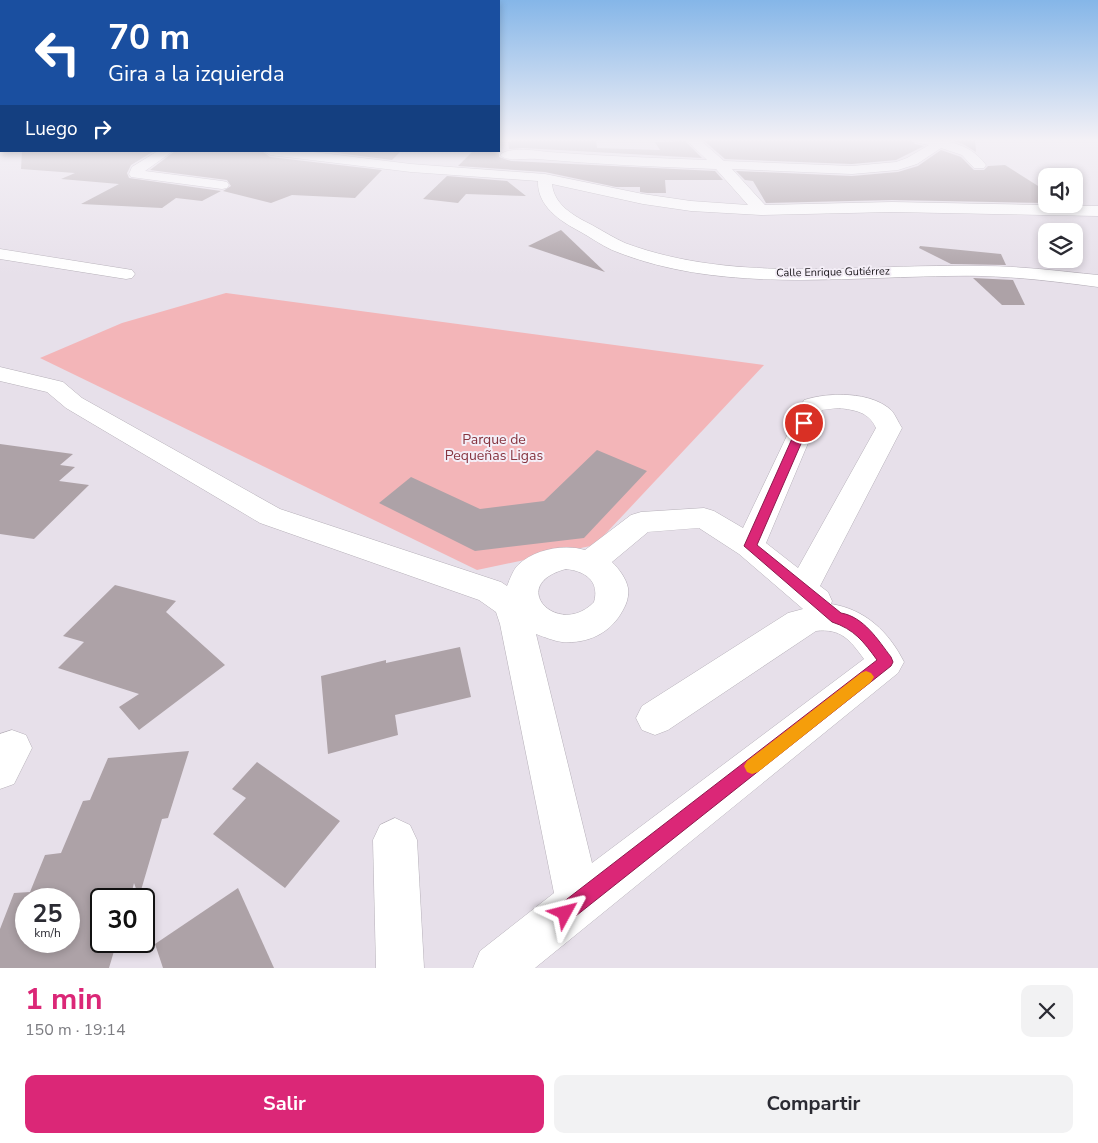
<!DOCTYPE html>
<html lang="es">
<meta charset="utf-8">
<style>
:root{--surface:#fff;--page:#f2f2f3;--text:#2b2b33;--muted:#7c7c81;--accent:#db2777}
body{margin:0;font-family:"Nunito Sans",sans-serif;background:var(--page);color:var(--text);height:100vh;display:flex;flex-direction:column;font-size:19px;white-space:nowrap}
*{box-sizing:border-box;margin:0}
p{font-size:16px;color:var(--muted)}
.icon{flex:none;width:28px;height:28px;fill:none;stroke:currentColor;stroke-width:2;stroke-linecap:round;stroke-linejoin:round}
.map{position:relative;height:968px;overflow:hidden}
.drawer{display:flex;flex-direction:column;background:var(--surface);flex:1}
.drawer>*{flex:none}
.guide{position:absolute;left:0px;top:0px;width:500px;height:152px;box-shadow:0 2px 8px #0003;background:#1a4fa0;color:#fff;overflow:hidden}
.controls{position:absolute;left:1038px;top:168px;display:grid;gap:10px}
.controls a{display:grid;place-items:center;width:45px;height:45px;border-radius:10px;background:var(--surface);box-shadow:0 2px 8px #0003;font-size:25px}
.speed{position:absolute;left:15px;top:888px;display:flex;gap:10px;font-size:25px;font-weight:700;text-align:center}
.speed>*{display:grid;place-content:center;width:65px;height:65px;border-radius:50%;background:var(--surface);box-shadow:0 2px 8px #0003;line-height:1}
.speed small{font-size:12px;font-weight:400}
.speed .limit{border:2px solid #111;border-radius:8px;background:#fff;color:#111}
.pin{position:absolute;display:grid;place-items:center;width:42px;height:42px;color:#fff;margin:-21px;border:2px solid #fff;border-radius:50%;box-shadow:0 1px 5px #0007}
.me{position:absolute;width:55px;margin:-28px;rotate:52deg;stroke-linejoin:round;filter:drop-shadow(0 0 4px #0008)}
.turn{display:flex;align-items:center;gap:18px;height:105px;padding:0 25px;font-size:22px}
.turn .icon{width:65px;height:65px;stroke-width:2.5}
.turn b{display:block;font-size:35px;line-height:42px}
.then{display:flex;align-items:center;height:48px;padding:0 25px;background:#0003;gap:10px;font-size:19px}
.round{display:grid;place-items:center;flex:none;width:52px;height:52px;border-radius:10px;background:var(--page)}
.overview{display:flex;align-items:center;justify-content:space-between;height:85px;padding:0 25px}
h1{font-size:30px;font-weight:700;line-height:38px;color:var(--accent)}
.button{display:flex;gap:10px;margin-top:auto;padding:10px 25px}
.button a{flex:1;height:58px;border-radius:10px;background:var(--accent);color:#fff;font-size:20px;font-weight:700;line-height:58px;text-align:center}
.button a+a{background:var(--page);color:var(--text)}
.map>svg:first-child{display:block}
</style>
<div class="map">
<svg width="1098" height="968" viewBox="0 0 1098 968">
<rect width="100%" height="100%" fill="#e7e0ea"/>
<path fill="#f3b5b8" d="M226,293L764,365L595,545L477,570L40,358L122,323Z"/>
<g fill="#ada2a7" fill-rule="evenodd">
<path d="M522,139H596L597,148L660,150L655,142L685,141L702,158L523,148L509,149L508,142Z"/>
<path d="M702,139H911L915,144L924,146L896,160L852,164L725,159Z"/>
<path d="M945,139H975L976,152L963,144Z"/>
<path d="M941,150L961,157L974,170H984L988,166L1005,165L1046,191V203L892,200L766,203L753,181L745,180L736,171L852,176L898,172L918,166Z"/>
<path d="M22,151H154L131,165L127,173L129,178L221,191L202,201L176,198L162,208L81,204L119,184L61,179L75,173L21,169Z"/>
<path d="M175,151H262L270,157L382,170L355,198L292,195L271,203L223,191L231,186L227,180L150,170Z"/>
<path d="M322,151H401L392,160Z"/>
<path d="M473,151H502L499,153V157L511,161L715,171L723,180H665L666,193H647L640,192V187H616L545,172L458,166Z"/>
<path d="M447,176L507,181L526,196L466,194L458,203L423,199Z"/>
<path d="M561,230L605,272L528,246Z"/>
<path d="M920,246L1001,254L1006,265L951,264L919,248Z"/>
<path d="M973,278L1013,280L1025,305H1002Z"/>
<path d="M0,444L73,454L60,465L75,467L59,481L89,485L34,539L0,534Z"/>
<path d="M597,450L647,471L584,538L475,551L379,503L411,477L480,509L544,501Z"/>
<path d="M115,585L176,601L166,612L225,665L139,730L119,707L139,694L58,668L84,642L63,636Z"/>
<path d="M460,647L471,697L395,715L398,735L328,754L321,676L386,660V663Z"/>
<path d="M189,751L168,818L162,819L139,897L134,883L130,899H101V941H117L109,968H0V929L14,893L30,892L45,855L61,853L83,801L90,800L108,758ZM26,899H69V941H26Z"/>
<path d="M257,762L340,821L285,888L213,834L246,798L232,789Z"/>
<path d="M238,888L274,968H163L155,944Z"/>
</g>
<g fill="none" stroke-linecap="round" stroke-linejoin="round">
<defs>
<g id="minor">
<path d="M685,139H699L724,161L852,166L896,162L907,158L929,145L915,142L913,139C940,139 969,141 986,165L984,168H974L962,155L941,148L917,164L898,170L852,174L732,169L765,205L892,202L1098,206V216L892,212L761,215L691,211L643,204L552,184C554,205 574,216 592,225C603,231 614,238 625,243C738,285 864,263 981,266C1020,266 1059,271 1098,275V287C1059,282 1020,277 981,276C861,274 726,297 612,250C601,245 590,237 579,231C560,221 537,206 538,181L411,172L270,155L264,151H305L411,164L545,174L643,194L691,201L748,205L716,169C656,167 597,164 537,159C527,158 506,162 500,155C508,146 538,151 549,152C602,156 654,158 707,160Z"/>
<path d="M158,151H173L145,171L222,181L227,182L229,185L227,188L222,189L131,177L129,174L132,167Z"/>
<path d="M0,249L126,269L132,270L135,274L132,278L126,279L0,259Z"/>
<path d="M0,367L63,382L82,398L280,509L501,582L507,586C510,579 513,570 518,565C535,549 564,544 585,550L631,515L641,512L704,508L714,511L743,528L804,400C828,392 872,391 892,411C896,416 898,422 902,428L820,586L828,592L832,601L831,604C865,609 889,632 904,662L898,673L535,968H473L480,951L554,893L500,624L496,612L479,600L260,523L66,408L47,392L0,381ZM839,408C855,410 869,412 876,428L798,568L766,543L822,410ZM699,528L739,554L803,609L788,613L642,706L636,718L642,730L655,735L668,730L816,631C841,628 850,640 864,659L592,863L536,634C544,637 554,641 562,642C588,644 611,633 623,610C627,603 629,596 628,588C626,578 619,569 612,562L648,532ZM566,569C585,571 600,581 594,602C559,639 505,585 566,569Z"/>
<path d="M12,730L26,735L32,748L14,784L0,789V734Z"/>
<path d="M395,818L410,825L417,840L424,968H376L373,840L380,825Z"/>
</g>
</defs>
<use href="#minor" stroke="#b6b0b9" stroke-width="1"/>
<use href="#minor" fill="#fff" fill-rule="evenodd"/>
</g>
<linearGradient id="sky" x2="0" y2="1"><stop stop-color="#85b6e8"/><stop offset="0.51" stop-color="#f4f1f6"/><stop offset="1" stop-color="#f4f1f6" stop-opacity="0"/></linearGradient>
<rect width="1098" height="275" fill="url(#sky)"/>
<path fill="#db2777" stroke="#8e194d" d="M804,420L810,423L757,545L841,613C864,617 878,640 891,657L893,662L891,666L572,919L565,922L558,919L556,913L558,906L877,660C864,642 854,629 832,622L744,546L799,423Z"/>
<path fill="#f59e0b" d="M866,671L871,673L874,677L871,682L758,772L752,774L747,772L744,766L747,761L861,673Z"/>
<g text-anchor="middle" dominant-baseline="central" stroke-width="4" stroke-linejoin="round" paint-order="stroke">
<g font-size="11" fill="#1a171b" stroke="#f4eef7">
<text transform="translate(833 272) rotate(-1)">Calle Enrique Gutiérrez</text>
</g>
<g font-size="14" fill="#863540" stroke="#f4eef7">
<text x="494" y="439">Parque de<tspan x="494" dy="16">Pequeñas Ligas</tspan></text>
</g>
</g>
</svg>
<div class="controls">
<a><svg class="icon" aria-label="sound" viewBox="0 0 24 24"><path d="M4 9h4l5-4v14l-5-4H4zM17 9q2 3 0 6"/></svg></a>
<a><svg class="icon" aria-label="layers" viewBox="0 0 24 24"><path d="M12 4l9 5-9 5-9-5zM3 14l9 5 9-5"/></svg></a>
</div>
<div class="speed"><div>25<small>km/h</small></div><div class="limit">30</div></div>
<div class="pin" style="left:804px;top:423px;background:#d93025"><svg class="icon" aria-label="arrive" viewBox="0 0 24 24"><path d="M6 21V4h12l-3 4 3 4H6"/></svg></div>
<svg class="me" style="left:565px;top:913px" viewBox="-20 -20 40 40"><path d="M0-17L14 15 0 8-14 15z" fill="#db2777" stroke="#fff" stroke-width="4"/></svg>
<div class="guide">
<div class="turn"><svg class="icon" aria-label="left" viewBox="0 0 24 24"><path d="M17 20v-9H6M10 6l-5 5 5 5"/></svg><div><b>70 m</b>Gira a la izquierda</div></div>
<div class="then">Luego<svg class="icon" aria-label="right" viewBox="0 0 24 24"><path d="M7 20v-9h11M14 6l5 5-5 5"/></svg></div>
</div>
</div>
<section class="drawer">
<div class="overview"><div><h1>1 min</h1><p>150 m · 19:14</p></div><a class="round"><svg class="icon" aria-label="close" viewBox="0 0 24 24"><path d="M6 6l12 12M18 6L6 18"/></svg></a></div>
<div class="button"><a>Salir</a><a>Compartir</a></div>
</section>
